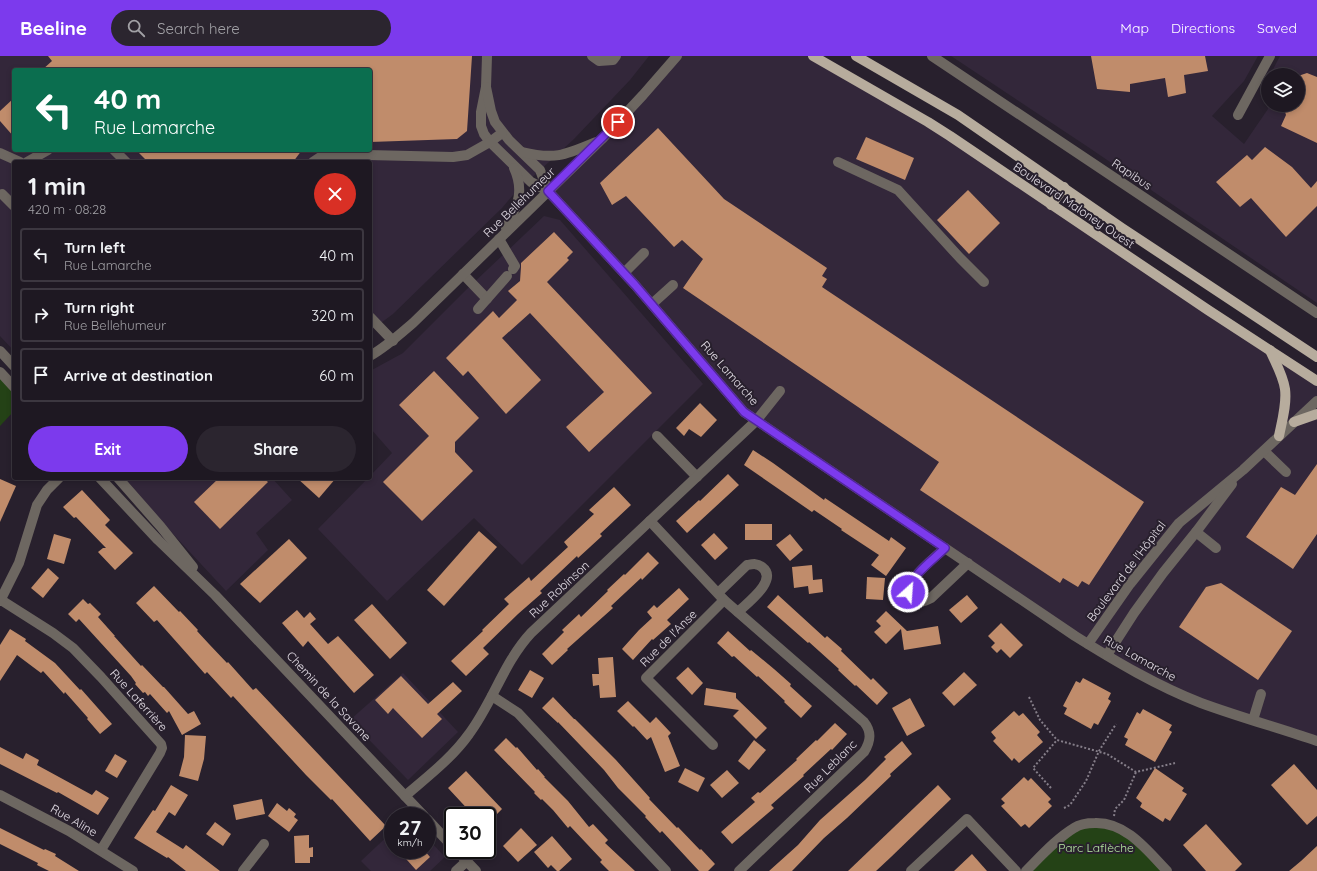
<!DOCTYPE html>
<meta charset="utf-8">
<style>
:root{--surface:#1e1822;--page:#2b252f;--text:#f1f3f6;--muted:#a1a0a5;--line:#3c3740;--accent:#7c3aed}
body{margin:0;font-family:Quicksand,sans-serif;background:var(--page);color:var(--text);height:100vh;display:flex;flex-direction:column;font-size:15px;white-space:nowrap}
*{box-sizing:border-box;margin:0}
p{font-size:13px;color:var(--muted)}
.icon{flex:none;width:22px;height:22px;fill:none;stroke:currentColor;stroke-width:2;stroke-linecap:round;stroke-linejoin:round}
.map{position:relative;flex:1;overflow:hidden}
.side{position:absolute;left:12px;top:104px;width:360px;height:320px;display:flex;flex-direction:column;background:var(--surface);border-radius:4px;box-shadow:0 2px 6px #0003,0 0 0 1px var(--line)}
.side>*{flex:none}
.guide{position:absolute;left:12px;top:12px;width:360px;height:84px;border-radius:4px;box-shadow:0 2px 6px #0003,0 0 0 1px var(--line);background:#0b6e4f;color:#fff;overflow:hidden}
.fabs{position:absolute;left:1261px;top:12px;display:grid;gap:8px}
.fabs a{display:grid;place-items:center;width:44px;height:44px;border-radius:50%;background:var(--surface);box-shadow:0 2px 6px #0003,0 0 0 1px var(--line);font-size:20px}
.speed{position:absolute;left:384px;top:751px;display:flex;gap:8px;font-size:20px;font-weight:700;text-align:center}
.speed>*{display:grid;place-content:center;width:52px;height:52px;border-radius:50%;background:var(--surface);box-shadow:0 2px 6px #0003,0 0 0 1px var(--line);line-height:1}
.speed small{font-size:10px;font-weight:400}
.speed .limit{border:2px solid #111;border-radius:6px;background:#fff;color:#111}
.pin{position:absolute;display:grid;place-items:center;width:34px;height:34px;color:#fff;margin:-17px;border:2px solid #fff;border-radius:50%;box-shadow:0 1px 4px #0007}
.me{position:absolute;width:44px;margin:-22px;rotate:26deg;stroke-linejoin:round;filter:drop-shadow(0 0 3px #0008)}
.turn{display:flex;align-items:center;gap:14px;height:84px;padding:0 16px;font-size:18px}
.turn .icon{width:52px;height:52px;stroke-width:2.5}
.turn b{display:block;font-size:28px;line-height:34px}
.round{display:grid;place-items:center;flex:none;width:42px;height:42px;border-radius:21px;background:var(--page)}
.overview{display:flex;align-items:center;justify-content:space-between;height:68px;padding:0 16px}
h1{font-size:24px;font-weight:700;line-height:30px}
.button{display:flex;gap:8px;margin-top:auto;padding:8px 16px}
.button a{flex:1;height:46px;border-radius:24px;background:var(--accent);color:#fff;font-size:16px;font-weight:700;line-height:46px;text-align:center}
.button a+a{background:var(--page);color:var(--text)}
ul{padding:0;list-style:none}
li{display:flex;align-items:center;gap:12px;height:54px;margin:0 8px 6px;padding:0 8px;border:2px solid var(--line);border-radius:4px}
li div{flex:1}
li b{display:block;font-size:15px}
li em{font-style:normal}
header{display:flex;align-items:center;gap:24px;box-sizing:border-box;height:56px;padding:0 20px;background:var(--accent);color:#fff}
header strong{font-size:19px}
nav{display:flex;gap:22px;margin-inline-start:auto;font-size:14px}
.search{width:280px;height:36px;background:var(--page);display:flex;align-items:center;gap:10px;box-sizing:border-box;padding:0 14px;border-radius:22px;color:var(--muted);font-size:15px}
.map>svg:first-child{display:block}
</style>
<header>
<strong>Beeline</strong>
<div class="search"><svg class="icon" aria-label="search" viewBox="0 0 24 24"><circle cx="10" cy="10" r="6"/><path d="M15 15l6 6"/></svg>Search here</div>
<nav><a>Map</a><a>Directions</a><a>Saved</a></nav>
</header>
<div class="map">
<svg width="1317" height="815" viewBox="0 0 1317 815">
<rect width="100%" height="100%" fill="#28202d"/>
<g fill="#33273a" fill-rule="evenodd">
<path d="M0,0H649L630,24L574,83L513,139L502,152L393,258L370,275V106H14V295L0,280ZM14,14H370V94H14Z"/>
<path d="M677,0H813L878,37L1317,325V685L1201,647L1127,611L756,365L548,135Z"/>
<path d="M951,0H1258L1244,25L1212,60L1244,88L1268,53L1261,34L1268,22V49H1298V19H1270L1280,0H1317V247L1088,91Z"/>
<path d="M544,160L560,164L703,328L522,509L474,462L387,545L318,473L368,422H370V420L392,397L370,372V315L403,297L467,233Z"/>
<path d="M125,422H272L292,444L256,477L268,494L226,535L162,466Z"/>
<path d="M403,617L458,676L408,724L350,664Z"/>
<path d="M393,775V794H427V782L445,801L430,815H371L361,805Z"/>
</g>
<g fill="#244216">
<path d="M0,316L14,331V355L0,370Z"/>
<path d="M1112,769L1167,815H1026L1075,771Z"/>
</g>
<g fill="#c08c6b">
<path d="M48,0H472L467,75L457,83L370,86V14H42L52,5Z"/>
<path d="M1091,0H1205L1208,15L1184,19L1186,37L1168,41L1165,22L1130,28V36L1097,33Z"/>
<path d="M1307,17L1317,21V87L1281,70L1286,59L1283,49H1298V20Z"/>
<path d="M14,42V81L0,65V55Z"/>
<path d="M658,72L724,143L827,212L822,220L827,223L822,231L1144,446L1089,529L1082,525L1078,531L1063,522L1060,527L920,434L939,406L683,232L703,203L682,184L674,191L626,140L612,149L600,127Z"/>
<path d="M866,81L914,102L905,124L856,103Z"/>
<path d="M1265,91L1292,111L1311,132L1317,125V150L1286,181L1251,142L1240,151L1216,126L1247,99L1252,104Z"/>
<path d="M136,94H302L293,106H148Z"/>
<path d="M968,134L1000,167L969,198L937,164Z"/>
<path d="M554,176L573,196L567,202L569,204L547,226L652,337L589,396L566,371L604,336L530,257L502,282L541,324L506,358L468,315L463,320L446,302L493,255L499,262L517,244L508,235L520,225L521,211V207Z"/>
<path d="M434,315L479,362L455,386V396L473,415L422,465L383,426L429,380L399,349Z"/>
<path d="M700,347L717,364L701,381L689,373L684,380L676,372Z"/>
<path d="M753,394L773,407L824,444L825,442L889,485L891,481L906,492L886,520L871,509L879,499L841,474L842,473L814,454L812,456L744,409Z"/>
<path d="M1317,408V478L1293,513L1246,481L1281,431L1295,439Z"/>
<path d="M728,418L739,429L687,477L676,465L699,444L700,445Z"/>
<path d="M219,422H263L268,426L220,473L194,446Z"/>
<path d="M297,422H336L319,442Z"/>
<path d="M0,423L16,430L0,466Z"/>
<path d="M614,431L631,449L600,478L602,480L578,502L577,500L540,535L542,537L518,558L483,592L489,598L466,620L451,605L483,575L482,574L509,548L504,543L529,521L531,525L568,491L564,486L594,458L589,454Z"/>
<path d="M82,434L110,464L105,469L133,497L115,514L98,496L103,492H106L76,461L74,462L63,451Z"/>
<rect x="745" y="468" width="27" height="16"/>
<path d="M479,475L497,491L444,550L427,534Z"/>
<path d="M714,477L728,492L715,504L701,489Z"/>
<path d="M54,478L71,483L64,508L47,503Z"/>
<path d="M790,478L803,494L790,505L776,489Z"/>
<path d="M289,483L307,502L260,547L240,528Z"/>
<path d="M648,496L659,507L642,524L641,522L611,550L613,552L567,593L568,594L552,609L542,598L564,576L562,574L579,558L581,561L608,535L607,534L624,518L625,519Z"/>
<path d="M812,509L813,524L822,523L823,536L809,538L808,530L794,532L792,511Z"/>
<path d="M48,512L59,522L43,542L31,532Z"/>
<path d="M867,521L885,522L883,544L866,543Z"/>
<path d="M1221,527L1292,575L1258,624L1179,571L1206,531Z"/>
<path d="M154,530L179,556L180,555L198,574L197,575L209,588L227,607L228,606L253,634L256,632L273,650L386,770L370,785L332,743L331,744L306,719L233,640L231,642L207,616L205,618L157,564L154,566L136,547Z"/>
<path d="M679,532L689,543L667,564L671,568L653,584L652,583L633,604L622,593L639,574L652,562L647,556L654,549L657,552Z"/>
<path d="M778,539L825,582L827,580L842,593L841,595L871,624L873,622L888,637L877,649L856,629L855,630L838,614L839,613L809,586L808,587L767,551Z"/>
<path d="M967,539L978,552L961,567L949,554Z"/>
<path d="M83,543L88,548L90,547L101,558L98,561L115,580H114L141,610L142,609L163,631H164L188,658L194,655L201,668L182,679L169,655L167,657L150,638L148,640L145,636L143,637L135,628L136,627L131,620L79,563L76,566L68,558Z"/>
<path d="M372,548L407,587L390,603L354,564Z"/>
<path d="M297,554L304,562L310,556L316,563L310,568L328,588L338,580L374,619L354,637L308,585L303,591L282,567Z"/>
<path d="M886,555L907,575L938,570L941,588L904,594L901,573L886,588L874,576L881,570L876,565Z"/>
<path d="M1001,567L1023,589L1010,602L1001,593L997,597L991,591L995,587L988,580Z"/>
<path d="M10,573L26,583L25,585L55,607L80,634L81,633L112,668L100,678L87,663L88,662L65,636L64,638L43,615L41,617L17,599L0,625V589Z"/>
<path d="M728,575L750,595L751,594L774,613L791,628L790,630L812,650L801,662L784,646L785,645L758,620L757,621L734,600L732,601L717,587Z"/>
<path d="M613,601L616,641L600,642L599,629L593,630L592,618H599L598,602Z"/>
<path d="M688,611L703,627L692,639L676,622Z"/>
<path d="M530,614L544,622L532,642L518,634Z"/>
<path d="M964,616L977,629L954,650L942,637Z"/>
<path d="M401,620L428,648L453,626L462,635L437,658L442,663L422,682L393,652L388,658L375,644Z"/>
<path d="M1083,622L1111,637L1108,643L1111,645L1098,669L1094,667L1091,673L1064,658L1067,652L1063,650L1076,625L1080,627Z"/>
<path d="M706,632L736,637V642L767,672L756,683L733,660L739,654L704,649Z"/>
<path d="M553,641L574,663H575L616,704L650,742L649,743L677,772L678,771L700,794L701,793L715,808L708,815H699L662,775L660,777L645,761L646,760L618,732L604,714L558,666V667L542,652Z"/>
<path d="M910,642L925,670L907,680L892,652Z"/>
<path d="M628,645L650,667L656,661L671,677L668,680L680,710L665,716L651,681L647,684L634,670L633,671L617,655Z"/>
<path d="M1143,653L1172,669L1169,674L1172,676L1155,706L1125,689L1128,683L1124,681L1137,656L1140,658Z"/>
<path d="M1014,655L1019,660L1023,657L1040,676L1037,679L1043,686L1019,707L1014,702L1012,705L993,685L996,682L991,676Z"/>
<path d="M835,667L847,678L832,694L831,693L803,719L804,720L771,749L774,752L732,788L721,776L755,746L751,742L758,736L760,737L797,704L796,703L816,684L817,685Z"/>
<path d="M185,679L206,680L204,703L198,725L179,720L184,701Z"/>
<path d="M506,682L516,692L517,691L537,714L538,713L545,721H544L568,745L589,771L593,768L608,784L605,787L635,815H609L600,806L602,804L570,770L568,772L553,754L542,743L541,744L534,737L535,736L494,694Z"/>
<path d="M754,684L766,694L749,714L738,705Z"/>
<path d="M902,685L912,698L890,718L891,720L847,762L824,782L792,815H769L798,789L820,764L865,724L886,703L884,701Z"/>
<path d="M0,691L23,703L26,697L39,704L37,709L92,739L96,734L109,742L98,759L58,736L57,737L0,708Z"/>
<path d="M115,698L127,705L117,722L105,715Z"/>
<path d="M1294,708L1317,734V760L1307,769L1271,729Z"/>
<path d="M685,712L705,722L698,736L678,726Z"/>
<path d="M1155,712L1184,732L1182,735L1187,738L1170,765L1165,762L1163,766L1140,751L1142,747L1136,742Z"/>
<path d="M727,714L739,727L722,742L710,729Z"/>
<path d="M466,715L502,753L487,768V760H474L448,732Z"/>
<path d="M1024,721L1028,725L1031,722L1051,743L1048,746L1052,750L1029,772L1025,768L1021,771L1001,750L1005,747L1001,743Z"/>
<path d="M171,729L188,739L175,760L169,756L156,776L183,793L186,789L220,815H186L168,801L167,802L134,782L153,754L155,755Z"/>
<path d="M938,729L951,743L891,801L876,815H848Z"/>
<path d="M262,743L265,758L236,764L233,749Z"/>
<path d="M277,747L287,755L289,752L296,758L294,761L298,764L289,776L268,760Z"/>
<path d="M215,766L231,778L223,790L206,778Z"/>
<path d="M1206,768L1242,808L1235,815H1206L1183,789Z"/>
<path d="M0,772L44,794L45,793L56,798L55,800L79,815H49L37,809L38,807L0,788Z"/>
<path d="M521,772L537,789L518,806L503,790Z"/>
<path d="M309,779V792L313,791V801H310V807H295L294,780Z"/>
<path d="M552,780L572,803L559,815H557L551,809L548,812L534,796Z"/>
<path d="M1317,790V815H1289L1301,805Z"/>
<path d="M398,794H424L430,801L416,814Z"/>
<path d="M972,798L987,815H954Z"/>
</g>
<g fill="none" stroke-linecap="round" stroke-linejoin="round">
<g stroke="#857e89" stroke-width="2" stroke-dasharray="2 2" stroke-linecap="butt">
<path d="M1029,641L1040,664L1057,684L1107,698L1136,716L1175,707"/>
<path d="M1051,732L1033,712L1057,684"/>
<path d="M1064,752L1070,749L1086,725L1099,695L1116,668"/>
<path d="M1114,760L1115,753L1124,744L1136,716"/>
</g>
<g stroke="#6d6761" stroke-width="10">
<path d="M487,0L486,31L481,56V70L484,78L490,86L531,126L548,135"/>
<path d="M592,0L599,5L613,4L616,0"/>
<path d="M932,0L1317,257"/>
<path d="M486,31L491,55L495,66L509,84L540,114L548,135L635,229L744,356L1075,580C1115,605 1157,630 1201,647C1239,661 1279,672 1317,685"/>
<path d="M1238,59L1270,0"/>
<path d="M114,94L126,106"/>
<path d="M522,96C555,104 565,99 596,86"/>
<path d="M0,97L20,106"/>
<path d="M27,106L48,94"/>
<path d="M313,106L325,98L453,101L467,99L490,86L502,77"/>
<path d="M838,106L898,134L960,202L984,226"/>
<path d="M2,138L14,150"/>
<path d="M506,172C517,150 525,136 514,112"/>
<path d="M499,183L515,210L513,213"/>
<path d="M624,217L644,197"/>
<path d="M463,218L487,243"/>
<path d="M652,248L673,229"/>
<path d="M478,253L507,220"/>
<path d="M370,261L393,285"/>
<path d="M0,295L14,310"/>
<path d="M370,300C386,291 399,279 413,267L602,83L643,39L677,0"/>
<path d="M0,316L14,331"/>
<path d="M657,380L697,421"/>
<path d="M1264,395L1286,416"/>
<path d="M100,422L158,484L215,539L424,760"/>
<path d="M118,422L161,471L193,511"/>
<path d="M650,465L724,544L864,666C872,676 871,685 864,696L739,815"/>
<path d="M1196,476L1216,492"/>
<path d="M945,492C936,501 895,531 913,543C919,548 925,545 931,542L968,507"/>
<path d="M718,537L747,509C753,508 757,507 762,511C779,524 747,547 738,556"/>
<path d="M1,544L53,577L73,592L101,621L161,688L162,692L160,697L101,794"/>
<path d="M0,545L19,507L37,449L47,434L59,422"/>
<path d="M1088,588L1130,528L1179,467L1243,414L1317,345"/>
<path d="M1107,599L1134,557L1163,517L1196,476L1232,428"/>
<path d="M492,640L518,657L666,815"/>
<path d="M1253,664L1261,638"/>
<path d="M713,689L646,622L724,544"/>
<path d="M0,739L69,775L133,815"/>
<path d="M405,740C427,721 452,702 469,678C493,646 504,606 531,577L756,365L780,335"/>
<path d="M427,763L453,791"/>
<path d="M456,794L476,815"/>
<path d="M243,815L264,788"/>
<path d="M456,815L467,805"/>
<path d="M911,815L967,763L1016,815"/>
<path d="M1026,815C1041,800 1056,783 1074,772C1080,768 1088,767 1095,767C1126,766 1147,794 1167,815"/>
</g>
<g stroke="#b7ac9d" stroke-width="10">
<path d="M813,0L928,66L950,80L1208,254L1317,325"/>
<path d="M856,0L958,59L1122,172L1317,301"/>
<path d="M1051,149L1064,131"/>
<path d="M1270,294C1275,306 1283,319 1285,333C1287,348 1282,365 1279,380"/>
<path d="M1294,366L1317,358"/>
</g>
</g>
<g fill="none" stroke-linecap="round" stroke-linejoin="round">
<defs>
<path id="route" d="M618,66L548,135L635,229L744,356L945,492C933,504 911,519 908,536"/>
</defs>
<use href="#route" stroke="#51269a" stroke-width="10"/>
<use href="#route" stroke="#7c3aed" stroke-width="7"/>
</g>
<g text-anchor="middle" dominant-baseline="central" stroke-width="4" stroke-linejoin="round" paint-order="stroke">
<g font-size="12" fill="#e3dde6" stroke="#28202d">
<text transform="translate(1132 118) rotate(34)">Rapibus</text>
<text transform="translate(519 146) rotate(-44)">Rue Bellehumeur</text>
<text transform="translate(1074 149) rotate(34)">Boulevard Maloney Ouest</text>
<text transform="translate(730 317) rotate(49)">Rue Lamarche</text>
<text transform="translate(1126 515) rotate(-53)">Boulevard de l'Hôpital</text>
<text transform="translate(559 533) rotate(-43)">Rue Robinson</text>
<text transform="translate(668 582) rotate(-45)">Rue de l'Anse</text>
<text transform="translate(1140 602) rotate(29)">Rue Lamarche</text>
<text transform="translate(329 640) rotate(47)">Chemin de la Savane</text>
<text transform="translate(139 644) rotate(48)">Rue Laferrière</text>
<text transform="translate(830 710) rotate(-45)">Rue Leblanc</text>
<text transform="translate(74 764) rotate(30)">Rue Aline</text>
</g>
<g font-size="12" fill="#b6e9a2" stroke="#28202d">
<text x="1096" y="791">Parc Laflèche</text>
</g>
</g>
</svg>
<div class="fabs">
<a><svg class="icon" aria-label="layers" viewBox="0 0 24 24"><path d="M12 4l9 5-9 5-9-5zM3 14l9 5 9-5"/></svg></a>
</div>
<div class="speed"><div>27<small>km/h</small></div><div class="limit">30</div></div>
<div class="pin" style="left:618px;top:66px;background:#d93025"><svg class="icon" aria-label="arrive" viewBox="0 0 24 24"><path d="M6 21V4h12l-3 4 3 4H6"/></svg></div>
<svg class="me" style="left:908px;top:536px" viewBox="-20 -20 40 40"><circle r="17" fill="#7c3aed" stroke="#fff" stroke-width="3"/><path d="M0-11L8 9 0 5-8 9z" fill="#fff"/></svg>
<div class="guide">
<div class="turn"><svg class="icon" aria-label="left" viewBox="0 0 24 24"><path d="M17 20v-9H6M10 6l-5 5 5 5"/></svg><div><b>40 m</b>Rue Lamarche</div></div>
</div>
<section class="side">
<div class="overview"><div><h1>1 min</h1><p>420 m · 08:28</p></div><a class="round" style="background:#d93025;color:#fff"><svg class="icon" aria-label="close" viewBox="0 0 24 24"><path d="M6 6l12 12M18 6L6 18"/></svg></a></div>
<ul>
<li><svg class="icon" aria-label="left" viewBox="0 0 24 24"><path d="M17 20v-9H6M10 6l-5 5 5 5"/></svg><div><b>Turn left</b><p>Rue Lamarche</p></div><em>40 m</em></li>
<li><svg class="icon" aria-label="right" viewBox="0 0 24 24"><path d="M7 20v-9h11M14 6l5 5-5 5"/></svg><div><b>Turn right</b><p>Rue Bellehumeur</p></div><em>320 m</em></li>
<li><svg class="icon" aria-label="arrive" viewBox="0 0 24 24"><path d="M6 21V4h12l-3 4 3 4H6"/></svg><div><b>Arrive at destination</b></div><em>60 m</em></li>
</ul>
<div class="button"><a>Exit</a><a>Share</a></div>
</section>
</div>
